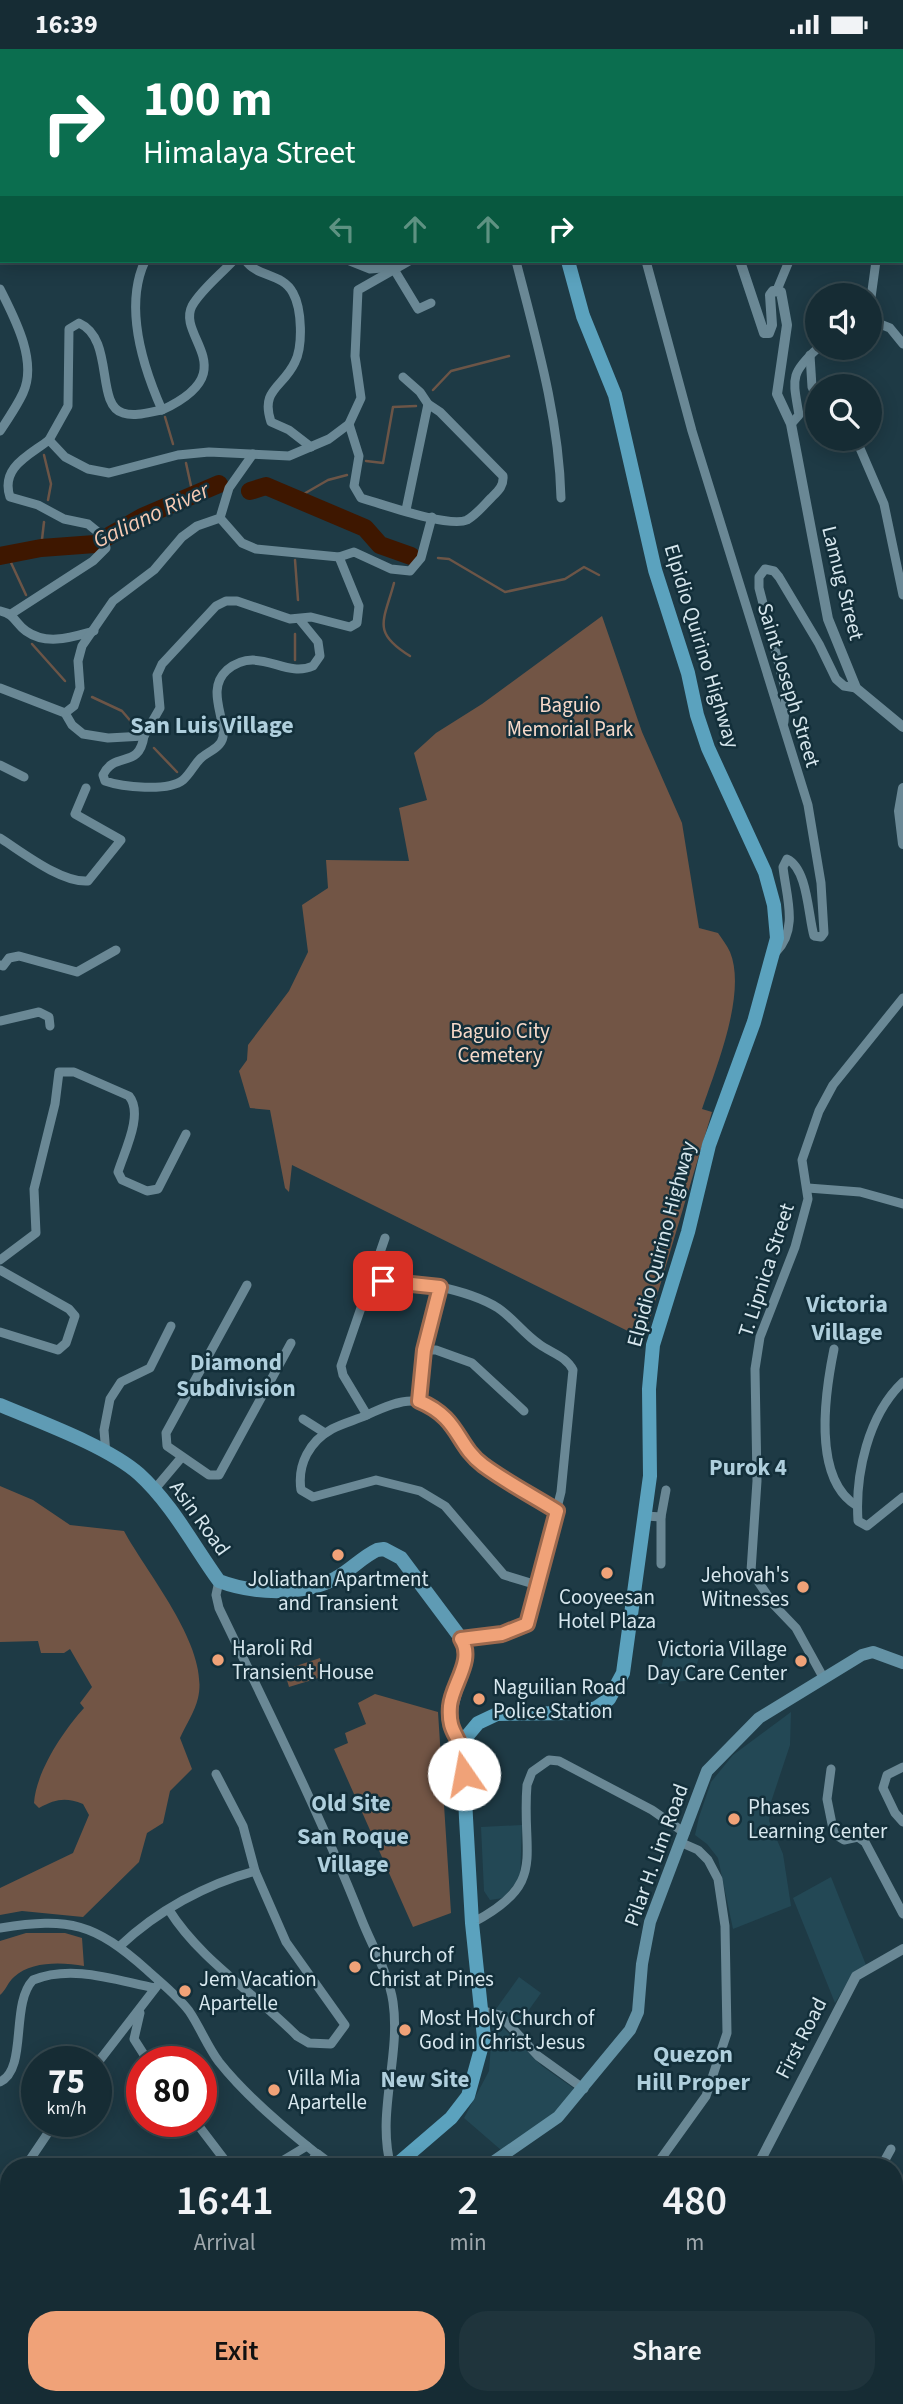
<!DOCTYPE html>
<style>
:root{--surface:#162c34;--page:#1f343c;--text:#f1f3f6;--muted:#9ea7ac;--line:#35484f;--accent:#f0a278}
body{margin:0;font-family:"Source Sans 3",sans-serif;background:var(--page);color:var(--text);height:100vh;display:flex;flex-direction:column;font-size:26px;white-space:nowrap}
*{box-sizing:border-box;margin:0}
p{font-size:23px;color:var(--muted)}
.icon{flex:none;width:38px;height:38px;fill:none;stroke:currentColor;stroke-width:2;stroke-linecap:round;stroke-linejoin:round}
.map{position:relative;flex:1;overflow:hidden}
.sheet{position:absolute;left:0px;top:2109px;width:903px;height:247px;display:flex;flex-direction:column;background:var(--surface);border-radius:28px 28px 0 0;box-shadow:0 4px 18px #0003,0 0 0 2px var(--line)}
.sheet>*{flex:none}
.banner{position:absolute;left:0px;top:0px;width:903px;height:214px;box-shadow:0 4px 18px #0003,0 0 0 2px var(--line);background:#0b6e4f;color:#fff;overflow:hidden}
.buttons{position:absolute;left:805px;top:234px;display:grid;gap:14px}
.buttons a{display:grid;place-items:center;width:77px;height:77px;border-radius:50%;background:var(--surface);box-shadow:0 4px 18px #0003,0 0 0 2px var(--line);font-size:35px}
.speed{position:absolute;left:21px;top:1997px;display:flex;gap:14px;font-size:35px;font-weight:700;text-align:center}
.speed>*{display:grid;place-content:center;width:91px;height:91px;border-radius:50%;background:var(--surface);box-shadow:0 4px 18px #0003,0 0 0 2px var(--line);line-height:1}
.speed small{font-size:18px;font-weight:400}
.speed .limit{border:10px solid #d22;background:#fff;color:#111}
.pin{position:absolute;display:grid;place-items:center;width:60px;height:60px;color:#fff;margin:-30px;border-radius:14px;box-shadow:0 4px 10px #0006}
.me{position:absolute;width:77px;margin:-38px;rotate:348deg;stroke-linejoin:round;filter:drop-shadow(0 0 5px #0008)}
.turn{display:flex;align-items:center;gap:24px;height:147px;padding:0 28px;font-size:32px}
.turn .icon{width:91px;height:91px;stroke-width:2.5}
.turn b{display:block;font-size:49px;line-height:60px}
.lanes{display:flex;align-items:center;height:66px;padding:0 28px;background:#0003;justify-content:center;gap:35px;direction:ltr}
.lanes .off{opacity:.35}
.eta{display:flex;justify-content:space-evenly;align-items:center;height:119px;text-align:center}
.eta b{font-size:42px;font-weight:600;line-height:49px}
.action{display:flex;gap:14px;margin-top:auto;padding:14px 28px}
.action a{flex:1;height:80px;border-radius:28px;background:var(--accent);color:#111;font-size:28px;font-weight:600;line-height:80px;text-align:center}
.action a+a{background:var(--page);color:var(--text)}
.status{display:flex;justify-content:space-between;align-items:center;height:49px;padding:0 35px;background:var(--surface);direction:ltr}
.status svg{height:19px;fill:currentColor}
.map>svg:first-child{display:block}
</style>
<div class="status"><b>16:39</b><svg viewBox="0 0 49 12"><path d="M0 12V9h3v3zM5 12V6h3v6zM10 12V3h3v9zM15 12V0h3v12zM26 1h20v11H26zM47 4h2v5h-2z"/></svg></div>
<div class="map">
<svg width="903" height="2355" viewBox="0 0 903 2355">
<rect width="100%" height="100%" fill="#1e3a45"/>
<g fill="#234855">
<path d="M667,1592L702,1595L693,1631L658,1635Z"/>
<path d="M791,1663L790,1696L771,1753L769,1772L783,1805L791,1857L733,1880L718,1809L707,1795L695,1786L699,1768L711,1733L733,1706Z"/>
<path d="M522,1776L520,1829L503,1849L490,1851L484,1842L481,1778Z"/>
<path d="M831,1828L866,1916L854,1923L835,1954L793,1849Z"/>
<path d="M519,1928L541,1944L518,1976L496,1960Z"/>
<path d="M493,1969L542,2017L576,2041L543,2075L501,2101L464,2069L489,2022Z"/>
<path d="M9,2304V2327L0,2335V2311Z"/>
</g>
<g fill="#725545">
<path d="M602,567L642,683L682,774L699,879L718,884C722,890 727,896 730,903C747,944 716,1019 702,1060L712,1063L644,1290L292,1116L289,1143L285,1139L270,1061L250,1059L239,1022L247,1011L248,996L289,942L308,903L302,856L328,839L326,811L409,812L399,759L427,751L414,704L436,684L482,655Z"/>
<path d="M0,1437L33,1451L70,1476L124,1482C147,1525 210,1598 198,1649C195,1662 186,1676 180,1689L192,1720L170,1742L163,1774L147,1784L139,1813L83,1868L22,1862L0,1866V1839L73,1804L89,1766L83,1755C65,1748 56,1750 39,1759L34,1754C36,1723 63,1682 84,1659L80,1654L92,1638L70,1600L64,1604H41L38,1592L0,1593Z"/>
<path d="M320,1609L325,1627L289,1638L284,1621Z"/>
<path d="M375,1645L438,1663L451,1864L413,1878L334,1700L348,1694L345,1684L366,1675L358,1654Z"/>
<path d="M26,1884H65L82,1889L84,1917C62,1913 31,1912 14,1928C8,1933 6,1941 0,1946V1892Z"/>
</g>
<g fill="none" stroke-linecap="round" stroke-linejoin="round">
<g stroke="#6c5547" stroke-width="2.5">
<path d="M433,341L451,322L509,307"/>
<path d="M165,368L173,395"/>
<path d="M44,406L51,435L48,451"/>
<path d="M366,412L383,414L393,358L416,357"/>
<path d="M186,414L193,446"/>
<path d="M295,450L328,431L347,426"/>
<path d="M41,499L44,473"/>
<path d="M7,505L26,546"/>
<path d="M438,509L449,510L505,543L565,530L584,518L599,526"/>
<path d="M295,511L298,551"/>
<path d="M394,534C384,572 371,583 410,607"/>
<path d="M32,595L65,632"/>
<path d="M295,611V585"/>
<path d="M92,648L122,662L134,676"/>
<path d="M154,699L177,723"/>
</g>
<g stroke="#3e1700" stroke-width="18">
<path d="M250,442L266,437L365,479L380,496L411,507"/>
<path d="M0,507L41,499L95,495L142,468L219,435"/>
</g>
<g stroke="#6a8895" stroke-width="9">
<path d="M595,0L596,2"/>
<path d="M744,2L746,0"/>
<path d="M901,103L903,115"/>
<path d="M901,131L903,129"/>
<path d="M145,212C124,257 143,318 162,361C246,322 176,288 192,257C201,241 220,226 233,212"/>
<path d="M246,212C257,228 283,224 293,244C302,260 303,297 295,313C283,339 260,340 271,373L289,381L311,398"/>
<path d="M350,212L370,220L395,218"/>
<path d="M516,212C536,290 559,368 561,449"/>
<path d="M646,212L692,382L808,756L821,834L824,884L821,888L814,887C808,867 808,820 787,810L783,818C786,847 799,880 776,903"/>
<path d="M395,222L418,260L431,254"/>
<path d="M0,240C14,268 38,312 23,344C17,357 8,370 0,382"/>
<path d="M777,241L789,212"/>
<path d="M870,256L876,212"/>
<path d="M870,271L890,279L903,295"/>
<path d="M810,306L812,338L817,349"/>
<path d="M403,328L420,343L428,355"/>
<path d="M349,375L359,407L354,437L361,449C382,455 449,479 467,471C476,466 484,456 491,449C498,442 504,437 503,427L440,363L428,355L406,461"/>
<path d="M791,375L799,366C793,330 789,325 818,299"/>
<path d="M856,390L884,455L903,546"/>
<path d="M49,391L68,357L69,280L79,274C115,290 95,356 123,364C135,368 150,363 162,361"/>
<path d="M339,508L354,503L391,520L410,522L421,509L432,468"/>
<path d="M0,562C15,565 15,574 26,582C47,597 72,588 94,582"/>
<path d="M11,565L93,512L106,499L104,488L88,475L64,470L38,456L10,448C0,418 30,406 49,391L65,408L88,420L109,424L178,406L209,403L289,407L329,390L349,375L361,349L355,307L358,241L409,212"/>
<path d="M0,639L65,664L72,676L83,685L108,689L144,687L160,659L157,626L162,615L216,557L226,552H237L290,570L311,568L350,578L357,574L359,557L339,508L256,500L242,494L220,469"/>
<path d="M65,664L74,657L80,639L78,612L82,597L113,552L154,521L182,488L197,477L220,469L229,439L253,405"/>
<path d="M784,673L786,643L759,539V528L765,520L774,522L779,528L819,595L836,630L844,637L856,639"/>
<path d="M144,687C139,721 115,701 103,726L105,732C122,738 168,743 183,731C190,725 194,716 200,710C207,703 221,699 223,688C225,667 206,640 227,621C259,595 284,630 313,617L320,607L318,593L300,571"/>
<path d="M0,716L24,728"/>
<path d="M0,789C22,803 61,834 88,832L121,791L75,765L86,739"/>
<path d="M0,916L3,917L9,909L19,907L77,923L116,901"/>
<path d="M0,972L39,963L49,968L50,977"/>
<path d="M808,1139L860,1143L903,1155"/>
<path d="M0,1211L36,1184L34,1140L55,1055L59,1023H74L129,1047C144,1065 124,1103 118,1123L122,1131L147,1142L158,1140L186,1085"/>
<path d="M0,1221L69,1260L75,1267L66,1294L58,1301L0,1283"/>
<path d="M247,1236L166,1384L167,1397L209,1426H219L291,1294"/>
<path d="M371,1236C401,1225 471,1242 498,1259C513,1269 524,1285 539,1295C551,1304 566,1307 573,1321L561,1443L529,1571C516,1589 482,1587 461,1590"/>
<path d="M834,1300C825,1344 812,1430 857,1457"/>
<path d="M424,1301H436L472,1314L524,1362"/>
<path d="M903,1333C868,1366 855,1425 858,1472L867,1477L903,1448"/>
<path d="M419,1352L424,1301L440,1239"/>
<path d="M367,1366L343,1326L341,1317L385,1189"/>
<path d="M303,1370L325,1384"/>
<path d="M106,1405L104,1381L110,1350L121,1333L150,1319L171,1277"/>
<path d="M154,1441L181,1409"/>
<path d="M646,1467L661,1468V1515"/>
<path d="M661,1468L666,1441"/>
<path d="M219,1532L216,1546L219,1559C268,1661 319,1763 361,1869C371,1895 389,1925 393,1953C401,2008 376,2064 391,2118"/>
<path d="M537,1536L504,1526L445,1457L420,1442L376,1431L313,1448L301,1441C297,1415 310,1392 332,1380C343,1374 356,1371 367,1366C401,1350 425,1342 452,1375C463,1387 469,1403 480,1414C494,1428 538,1450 557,1462"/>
<path d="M823,1628L796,1579L774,1556L751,1522L757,1432L755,1320L760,1288L795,1198L808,1150L802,1111L819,1062L833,1036L903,949"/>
<path d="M903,1718L887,1726L883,1739L895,1764L903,1773"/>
<path d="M831,1720L827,1750L834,1785L844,1791L858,1788L865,1793L903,1865"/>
<path d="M169,1861C201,1912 255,1944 297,1987L309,1994L331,1995L345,1976L286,1893L255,1822L243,1777L216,1725"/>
<path d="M472,1874C549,1834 521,1808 527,1736L532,1723L549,1711L559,1712L652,1761L685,1784"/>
<path d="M0,1879C70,1868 94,1874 147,1921C161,1934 177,1946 189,1962C200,1978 207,1997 219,2013C246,2047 283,2078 317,2105"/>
<path d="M120,1897C157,1862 206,1835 255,1822"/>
<path d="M484,1962L500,1966L538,2007L584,2040"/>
<path d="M140,1964L134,1990L148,2012"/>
<path d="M96,2016L157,1937"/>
<path d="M0,2033C28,2020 10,1955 33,1931C72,1915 115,1931 155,1939"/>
<path d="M195,2072L230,2118"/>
<path d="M25,2118L56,2072"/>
<path d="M272,2118L307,2097"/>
<path d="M655,2118L706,2047L727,1984L725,1877L718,1830L708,1811L698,1801L682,1794"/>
<path d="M881,2118L891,2100"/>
<path d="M0,2149L9,2139"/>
<path d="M894,2250L903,2244"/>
<path d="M903,2272L899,2293L903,2306"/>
<path d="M0,2308L9,2299"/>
<path d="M218,2347L220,2355"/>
<path d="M699,2347L712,2355"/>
<path d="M500,2355L501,2347"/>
</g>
<g stroke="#6a8895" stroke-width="10">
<path d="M641,0V2"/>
<path d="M656,0V2"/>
<path d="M627,2V0"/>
<path d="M740,212L764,284H769L772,276L770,246L773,242L781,243L787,276L777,345L791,375L828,570L856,639L903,678"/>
<path d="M903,739L899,762L903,795"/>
<path d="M308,2118L317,2105L334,2118"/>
<path d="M757,2118L856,1927L903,1900"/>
<path d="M43,2355L55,2347"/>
<path d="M92,2355L93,2347"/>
<path d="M578,2355L580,2347"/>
</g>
<path stroke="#6492a5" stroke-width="12" d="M486,2118L558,2068L630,1981L638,1963L642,1915L650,1873L707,1722L759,1669L862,1606L873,1603L903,1614"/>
<path stroke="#5f9bb4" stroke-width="14" d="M0,1356C40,1373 107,1397 139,1425C172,1455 193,1496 219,1532C253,1545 304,1547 336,1529C351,1521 362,1508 377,1501L384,1500L401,1509L466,1596C465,1642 435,1653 463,1703"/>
<g stroke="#5ba2be" stroke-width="14">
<path d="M532,0V2"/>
<path d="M394,2118L451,2069L468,2047L484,1989L472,1874L466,1769L463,1703L468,1686L478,1674L497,1665L578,1664L596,1659L609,1650L623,1624L650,1427L649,1340L653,1296L688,1183L709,1096L754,973L777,889L774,856L765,823L708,699L697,666L688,624L655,521L615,346L583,267L568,212"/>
<path d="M385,2347L386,2355"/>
</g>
</g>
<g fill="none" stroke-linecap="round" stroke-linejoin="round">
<defs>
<path id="route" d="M383,1232L440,1238L424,1301L419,1352C460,1369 456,1396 483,1416C506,1433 533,1447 557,1462L527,1575L502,1585L461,1590C475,1611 452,1635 450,1657C448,1682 457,1684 463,1703C464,1709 463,1718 464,1725"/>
</defs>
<use href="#route" stroke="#9c694e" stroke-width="18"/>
<use href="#route" stroke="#f0a278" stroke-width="12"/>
</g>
<g fill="#f0a278" stroke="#132f3a" stroke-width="2.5">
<circle cx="338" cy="1506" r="7"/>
<circle cx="607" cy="1524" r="7"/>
<circle cx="803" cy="1538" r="7"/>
<circle cx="218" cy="1611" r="7"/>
<circle cx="801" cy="1612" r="7"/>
<circle cx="479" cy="1650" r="7"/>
<circle cx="734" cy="1770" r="7"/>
<circle cx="355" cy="1918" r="7"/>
<circle cx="185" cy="1942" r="7"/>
<circle cx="405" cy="1981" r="7"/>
<circle cx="274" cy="2041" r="7"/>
</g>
<g text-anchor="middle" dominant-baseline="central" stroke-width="5" stroke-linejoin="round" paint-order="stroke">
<g font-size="21" fill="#d7e7ee" stroke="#132f3a">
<text transform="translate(843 534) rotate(76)">Lamug Street</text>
<text transform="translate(702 597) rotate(73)">Elpidio Quirino Highway</text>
<text transform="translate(789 636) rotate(73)">Saint Joseph Street</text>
<text transform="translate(661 1195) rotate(-75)">Elpidio Quirino Highway</text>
<text transform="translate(766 1221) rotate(-72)">T. Lipnica Street</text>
<text transform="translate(200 1469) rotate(54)">Asin Road</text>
<text transform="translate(656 1806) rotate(-70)">Pilar H. Lim Road</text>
<text transform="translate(801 1989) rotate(-63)">First Road</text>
</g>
<g font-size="21" fill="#f7d9c9" stroke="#132f3a">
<text x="570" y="656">Baguio<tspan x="570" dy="24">Memorial Park</tspan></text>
<text x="500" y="982">Baguio City<tspan x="500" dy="24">Cemetery</tspan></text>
</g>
<g font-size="21" fill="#d7e7ee" stroke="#132f3a" text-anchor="start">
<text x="789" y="1526" text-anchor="end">Jehovah's<tspan x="789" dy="24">Witnesses</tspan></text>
<text x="338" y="1530" text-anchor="middle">Joliathan Apartment<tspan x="338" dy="24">and Transient</tspan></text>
<text x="607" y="1548" text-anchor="middle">Cooyeesan<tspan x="607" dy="24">Hotel Plaza</tspan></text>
<text x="232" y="1599">Haroli Rd<tspan x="232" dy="24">Transient House</tspan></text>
<text x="787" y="1600" text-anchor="end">Victoria Village<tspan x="787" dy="24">Day Care Center</tspan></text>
<text x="493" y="1638">Naguilian Road<tspan x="493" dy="24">Police Station</tspan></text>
<text x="748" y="1758">Phases<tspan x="748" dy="24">Learning Center</tspan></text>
<text x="369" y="1906">Church of<tspan x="369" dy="24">Christ at Pines</tspan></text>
<text x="199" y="1930">Jem Vacation<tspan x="199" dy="24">Apartelle</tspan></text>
<text x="419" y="1969">Most Holy Church of<tspan x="419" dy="24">God in Christ Jesus</tspan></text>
<text x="288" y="2029">Villa Mia<tspan x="288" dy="24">Apartelle</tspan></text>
</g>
<g font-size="23" font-style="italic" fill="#f7cab3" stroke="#132f3a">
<text transform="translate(151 466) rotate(-25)">Galiano River</text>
</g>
<g font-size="23" font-weight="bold" fill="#afcfdd" stroke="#132f3a">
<text x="236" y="1313">Diamond<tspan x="236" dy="26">Subdivision</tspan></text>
<text x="748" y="1418">Purok 4</text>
<text x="351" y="1754">Old Site</text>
<text x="425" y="2030">New Site</text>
</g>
<g font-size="24" font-weight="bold" fill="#afcfdd" stroke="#132f3a">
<text x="212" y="676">San Luis Village</text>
<text x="847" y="1255">Victoria<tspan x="847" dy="28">Village</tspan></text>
<text x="353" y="1787">San Roque<tspan x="353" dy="28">Village</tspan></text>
<text x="693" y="2005">Quezon<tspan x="693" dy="28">Hill Proper</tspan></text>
</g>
</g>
</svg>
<div class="buttons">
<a><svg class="icon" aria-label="sound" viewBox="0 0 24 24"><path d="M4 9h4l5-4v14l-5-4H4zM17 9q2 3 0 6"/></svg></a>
<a><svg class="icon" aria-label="search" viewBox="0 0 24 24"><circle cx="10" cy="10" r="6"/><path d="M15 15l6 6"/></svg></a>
</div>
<div class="speed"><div>75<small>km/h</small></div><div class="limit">80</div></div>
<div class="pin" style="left:383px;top:1232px;background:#d93025"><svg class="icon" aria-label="arrive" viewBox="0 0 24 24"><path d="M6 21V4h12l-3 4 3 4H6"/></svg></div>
<svg class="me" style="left:464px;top:1725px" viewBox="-20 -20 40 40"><circle r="19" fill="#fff"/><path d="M0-13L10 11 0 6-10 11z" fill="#f0a278"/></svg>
<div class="banner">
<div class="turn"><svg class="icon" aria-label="right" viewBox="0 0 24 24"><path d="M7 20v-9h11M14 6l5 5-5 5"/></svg><div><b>100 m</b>Himalaya Street</div></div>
<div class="lanes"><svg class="icon off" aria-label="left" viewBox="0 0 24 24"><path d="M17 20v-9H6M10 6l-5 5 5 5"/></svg><svg class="icon off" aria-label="ahead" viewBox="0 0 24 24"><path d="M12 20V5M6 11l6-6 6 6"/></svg><svg class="icon off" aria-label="ahead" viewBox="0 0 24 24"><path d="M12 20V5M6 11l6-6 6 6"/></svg><svg class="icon" aria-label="right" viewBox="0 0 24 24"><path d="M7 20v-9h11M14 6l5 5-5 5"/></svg></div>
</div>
<section class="sheet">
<div class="eta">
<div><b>16:41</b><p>Arrival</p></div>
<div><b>2</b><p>min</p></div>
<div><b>480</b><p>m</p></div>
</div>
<div class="action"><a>Exit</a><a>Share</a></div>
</section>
</div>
